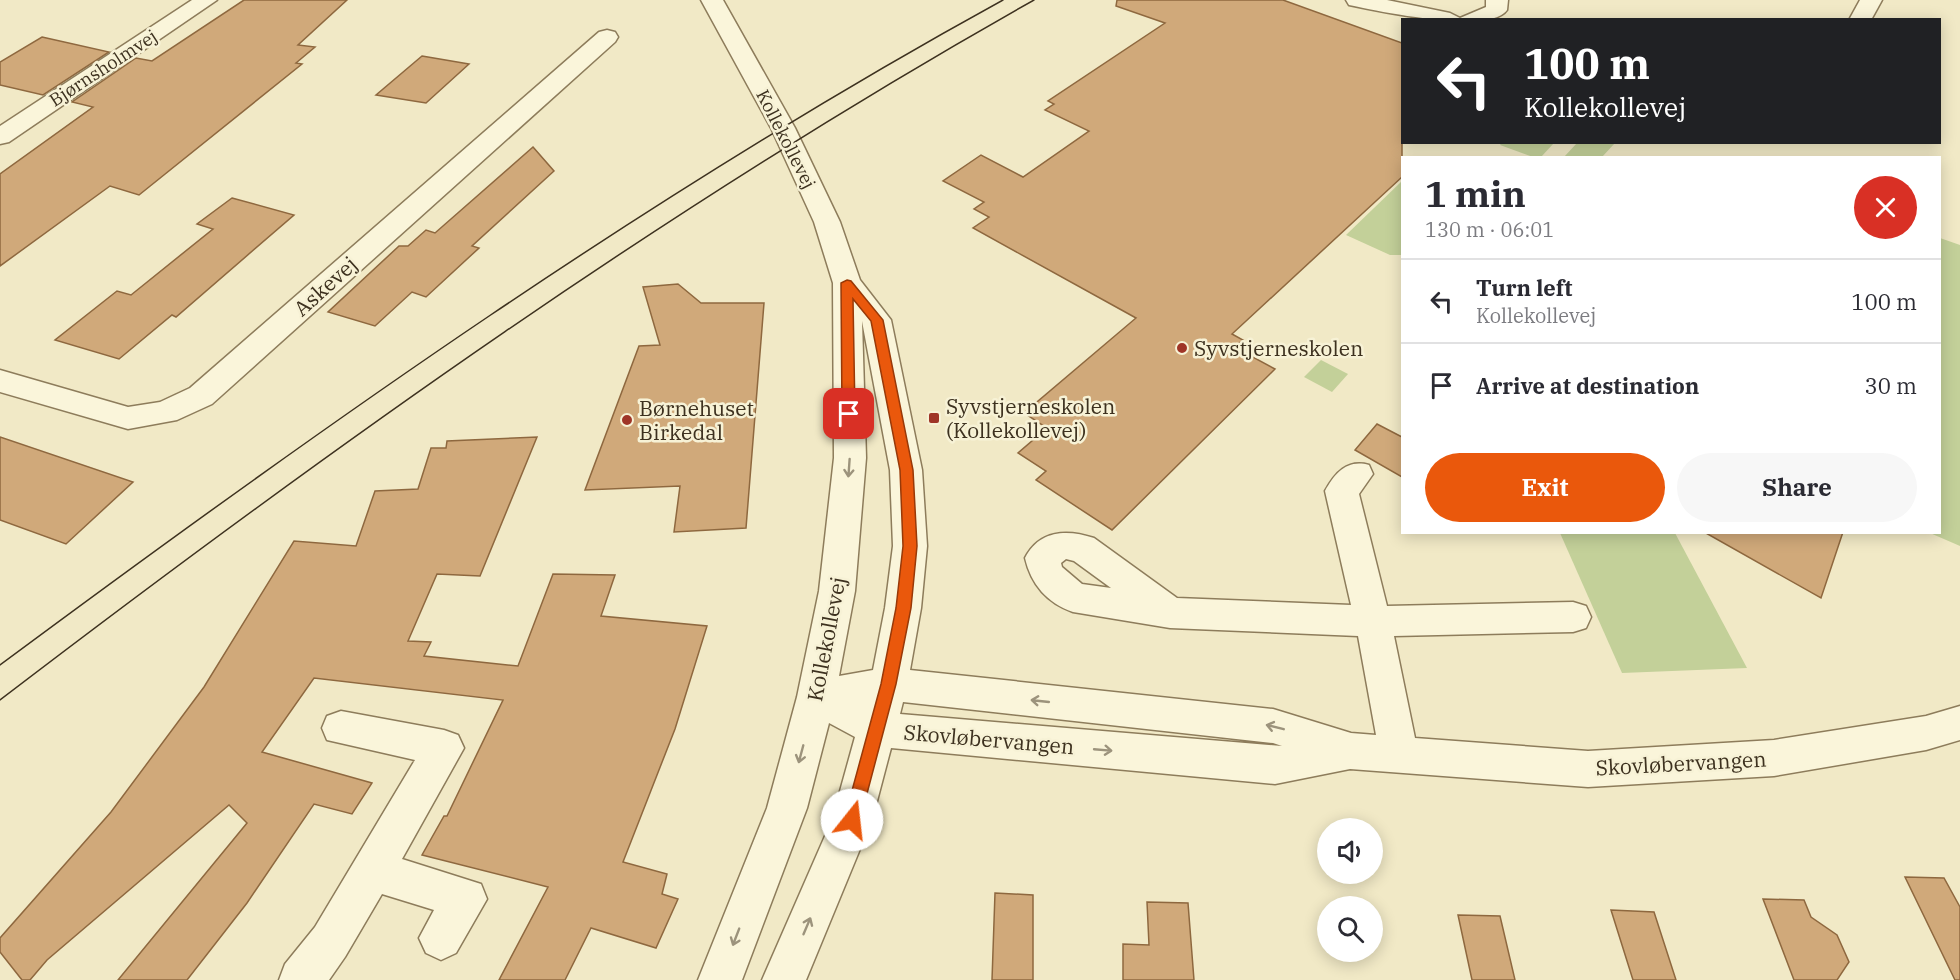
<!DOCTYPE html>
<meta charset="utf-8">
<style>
:root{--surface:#fff;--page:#f7f7f7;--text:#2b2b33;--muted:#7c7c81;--line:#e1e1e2;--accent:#ea580c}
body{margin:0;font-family:"IBM Plex Serif",serif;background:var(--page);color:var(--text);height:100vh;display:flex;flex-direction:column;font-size:22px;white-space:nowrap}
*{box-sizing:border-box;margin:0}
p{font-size:20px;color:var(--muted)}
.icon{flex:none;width:33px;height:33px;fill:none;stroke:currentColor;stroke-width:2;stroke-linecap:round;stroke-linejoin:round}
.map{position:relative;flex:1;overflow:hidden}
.side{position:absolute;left:1401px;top:156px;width:540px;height:378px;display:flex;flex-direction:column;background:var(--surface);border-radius:0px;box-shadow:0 3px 15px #0003}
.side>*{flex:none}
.hud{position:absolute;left:1401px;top:18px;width:540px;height:126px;border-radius:0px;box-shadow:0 3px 15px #0003;background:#202124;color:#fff;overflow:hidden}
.tools{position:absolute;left:1317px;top:818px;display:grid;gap:12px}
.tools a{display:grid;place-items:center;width:66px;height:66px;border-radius:50%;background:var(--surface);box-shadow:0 3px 15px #0003;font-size:30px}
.pin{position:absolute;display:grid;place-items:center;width:51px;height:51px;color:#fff;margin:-26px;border-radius:12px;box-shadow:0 3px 9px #0006}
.me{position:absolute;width:66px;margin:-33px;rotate:16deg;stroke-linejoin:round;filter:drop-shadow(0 0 4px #0008)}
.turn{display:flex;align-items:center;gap:21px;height:126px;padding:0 24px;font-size:27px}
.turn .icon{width:78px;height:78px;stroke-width:2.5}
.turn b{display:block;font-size:42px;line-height:51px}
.round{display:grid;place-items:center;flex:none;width:63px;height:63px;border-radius:32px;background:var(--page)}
.summary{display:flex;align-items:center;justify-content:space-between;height:102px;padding:0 24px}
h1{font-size:36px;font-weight:700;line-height:45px}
.primary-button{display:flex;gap:12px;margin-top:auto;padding:12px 24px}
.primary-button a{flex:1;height:69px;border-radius:36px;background:var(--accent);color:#fff;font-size:24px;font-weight:700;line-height:69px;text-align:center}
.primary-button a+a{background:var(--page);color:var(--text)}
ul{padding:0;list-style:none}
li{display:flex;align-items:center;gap:18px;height:84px;padding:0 24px;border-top:2px solid var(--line)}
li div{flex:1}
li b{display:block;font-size:22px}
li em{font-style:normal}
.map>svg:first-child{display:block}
</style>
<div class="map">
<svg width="1960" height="980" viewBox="0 0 1960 980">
<rect width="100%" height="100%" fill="#f1e9c6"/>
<g fill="#c3d099">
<path d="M1502,142H1554V143L1541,157H1533L1500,145Z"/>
<path d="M1577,143V142L1615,143L1602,157H1564Z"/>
<path d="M1402,181V255H1390L1346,235Z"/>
<path d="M1940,238L1960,245V546L1930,533L1940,532Z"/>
<path d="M1321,360L1348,374L1332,392L1304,377Z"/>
<path d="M1560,533H1675L1747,668L1622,673Z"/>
</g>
<g fill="#d0a97a" stroke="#8e683f" stroke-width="1.5">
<path d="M244,0H347L298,45L315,47L296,63L302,64L139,195L110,186L0,266V174L93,107L72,102L136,58L152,61Z"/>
<path d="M1117,0H1283L1402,43V177L1232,334L1243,340L1234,347L1275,369L1112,530L1036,480L1046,471L1018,453L1047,428L1024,413L1136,318L973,228L989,217L974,209L984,202L943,181L981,155L1023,177L1089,131L1045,110L1054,104L1048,101L1165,23L1116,6Z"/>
<path d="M42,37L109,52L43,95L0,85V62Z"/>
<path d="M422,56L469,64L426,103L376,95Z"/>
<path d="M533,147L554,171L472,246L479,248L426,297L412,292L375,326L328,312L399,246H408L426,230L435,233Z"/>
<path d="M232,198L294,215L176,317L172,315L119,359L55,340L117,291L131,295L213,229L197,224Z"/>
<path d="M678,284L701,303H764L746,528L674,532L680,486L585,490L639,346L660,345L643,287Z"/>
<path d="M1377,424L1402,437V477L1355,450Z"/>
<path d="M0,437L133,482L66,544L0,520Z"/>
<path d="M537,437L480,576L437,574L408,641L431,642L424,656L518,666L553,574L615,575L601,616L707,626L675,729L623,862L667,874L662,894L678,899L656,948L591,928L565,980H499L548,887L422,855L444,816H447L503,700L314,678L262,752L372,783L352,814L314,804L247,903L187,980H118L247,823L229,805L47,960L30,980H22L0,952V938L111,812L204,687L294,541L356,546L375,491L418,489L431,448H446L447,441Z"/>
<path d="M1704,532H1843L1821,598Z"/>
<path d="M1905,877L1944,878L1960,907V980H1955Z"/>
<path d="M995,893L1033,895V980H992Z"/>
<path d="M1763,899L1804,900L1811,917L1837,935L1849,962L1837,980H1794Z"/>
<path d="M1147,902L1188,903L1194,980H1123V944L1149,945Z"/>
<path d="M1611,910L1654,912L1676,980H1633Z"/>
<path d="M1458,915L1500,916L1515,980H1472Z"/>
</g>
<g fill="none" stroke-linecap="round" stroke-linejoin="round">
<defs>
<g id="minor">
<path d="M192,0H217L9,142L0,144V126Z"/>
<path d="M701,0H723L795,128L840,222L860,280L891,320L922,470L927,546L921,608L910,670L1273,709L1351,733L1376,735L1358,636L1170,628L1073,612C1047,603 1031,584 1025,558C1039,530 1067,529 1094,538L1177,598L1351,605L1325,491C1335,473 1347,459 1369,465L1373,474L1359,494L1387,606L1573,602L1586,606L1591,617L1586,628L1573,632L1394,636L1415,738L1588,751L1774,740L1926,716L1960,706V740L1926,750L1774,776L1588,787L1350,769L1275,784L891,748L872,820L806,980H762L832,820L855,737L829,723L807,808L742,980H698L767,808L797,697L819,591L834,458L833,283L814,222L771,128ZM862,321L890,470L893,546L885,608L873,670L839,676L855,591L866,458ZM1066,559L1074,561L1111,588L1082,584L1062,567L1061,563ZM903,702L1273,743L1282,746L900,714Z"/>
<path d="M1346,0H1387L1450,13L1460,18L1486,7V0H1508L1507,10C1490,35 1377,11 1349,5Z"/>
<path d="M1860,0H1882L1871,20H1849Z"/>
<path d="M607,30L615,32L618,37L615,42L212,404L177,420L128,429L0,392V370L128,407L160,402L190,388L599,32Z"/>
<path d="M341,711L444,730L458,735L464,748L402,859L481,884L487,899L456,953L441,960L426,953L419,938L434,910L382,894L345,957L329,980H279L285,964L315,927L415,760L327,740L322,728L327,716Z"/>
</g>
</defs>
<use href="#minor" stroke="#8d7c5b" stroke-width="3"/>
<use href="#minor" fill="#faf5da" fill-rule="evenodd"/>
<g stroke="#3d311f" stroke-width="1.5">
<path d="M0,665C322,426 651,193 1003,0"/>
<path d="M0,700C331,447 671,204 1034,0"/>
</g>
</g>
<defs><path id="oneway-shaft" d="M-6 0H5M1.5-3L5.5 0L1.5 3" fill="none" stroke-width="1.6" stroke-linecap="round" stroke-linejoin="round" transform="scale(1.5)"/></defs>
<g stroke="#9c937c">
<use href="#oneway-shaft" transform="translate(849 468) rotate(94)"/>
<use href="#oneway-shaft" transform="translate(1040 701) rotate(-174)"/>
<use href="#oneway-shaft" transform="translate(1275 727) rotate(-166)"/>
<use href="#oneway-shaft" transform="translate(1103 750) rotate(5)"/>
<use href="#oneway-shaft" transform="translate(801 754) rotate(105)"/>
<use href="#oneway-shaft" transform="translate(807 926) rotate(-67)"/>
<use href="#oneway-shaft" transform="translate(736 937) rotate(111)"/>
</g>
<path fill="#ea580c" stroke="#983908" stroke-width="1.5" d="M847,280L851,281L883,320L913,470L917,546L911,608L896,684L860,820L858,826L852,828L846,826L844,820L881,684L896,608L903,546L900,470L871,321L853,299L855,414L849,419L842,414L841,283Z"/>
<g fill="#9f3527" stroke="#f7f2d6" stroke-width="2">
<circle cx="1182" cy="348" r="6"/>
<rect x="928" y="412" width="12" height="12" rx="3"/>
<circle cx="627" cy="420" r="6"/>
</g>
<g text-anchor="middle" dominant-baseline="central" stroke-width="5" stroke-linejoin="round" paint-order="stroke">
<g font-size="18" fill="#3d311f" stroke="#f7f2d6">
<text transform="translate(103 68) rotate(-33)">Bjørnsholmvej</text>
<text transform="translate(786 139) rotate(63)">Kollekollevej</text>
</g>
<g font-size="21" fill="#3d311f" stroke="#f7f2d6">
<text transform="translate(325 286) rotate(-42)">Askevej</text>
<text transform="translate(826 639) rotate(-79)">Kollekollevej</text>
<text transform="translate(989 739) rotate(5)">Skovløbervangen</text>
<text transform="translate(1681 763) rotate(-3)">Skovløbervangen</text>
</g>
<g font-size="21" fill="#3d311f" stroke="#f7f2d6" text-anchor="start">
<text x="1194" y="348">Syvstjerneskolen</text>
<text x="946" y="406">Syvstjerneskolen<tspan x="946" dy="24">(Kollekollevej)</tspan></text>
<text x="639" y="408">Børnehuset<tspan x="639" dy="24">Birkedal</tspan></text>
</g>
</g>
</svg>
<div class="tools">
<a><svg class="icon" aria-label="sound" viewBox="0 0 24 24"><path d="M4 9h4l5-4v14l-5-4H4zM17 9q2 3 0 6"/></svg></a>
<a><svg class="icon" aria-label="search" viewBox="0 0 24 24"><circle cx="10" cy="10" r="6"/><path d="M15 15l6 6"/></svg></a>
</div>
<div class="pin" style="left:849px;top:414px;background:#d93025"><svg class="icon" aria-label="arrive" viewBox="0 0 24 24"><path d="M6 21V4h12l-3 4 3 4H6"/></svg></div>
<svg class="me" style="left:852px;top:820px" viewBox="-20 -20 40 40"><circle r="19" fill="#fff"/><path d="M0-13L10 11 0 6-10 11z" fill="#ea580c"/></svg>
<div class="hud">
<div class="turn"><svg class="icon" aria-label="left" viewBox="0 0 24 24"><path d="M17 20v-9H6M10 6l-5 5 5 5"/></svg><div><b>100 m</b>Kollekollevej</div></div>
</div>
<section class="side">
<div class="summary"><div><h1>1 min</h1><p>130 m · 06:01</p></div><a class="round" style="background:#d93025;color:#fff"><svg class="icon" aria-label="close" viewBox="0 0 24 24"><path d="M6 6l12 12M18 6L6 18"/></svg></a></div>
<ul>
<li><svg class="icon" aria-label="left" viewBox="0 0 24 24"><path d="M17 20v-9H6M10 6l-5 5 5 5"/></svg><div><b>Turn left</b><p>Kollekollevej</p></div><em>100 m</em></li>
<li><svg class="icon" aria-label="arrive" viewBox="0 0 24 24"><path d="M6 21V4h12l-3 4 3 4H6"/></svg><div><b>Arrive at destination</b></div><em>30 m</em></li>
</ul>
<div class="primary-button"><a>Exit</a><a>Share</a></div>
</section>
</div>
